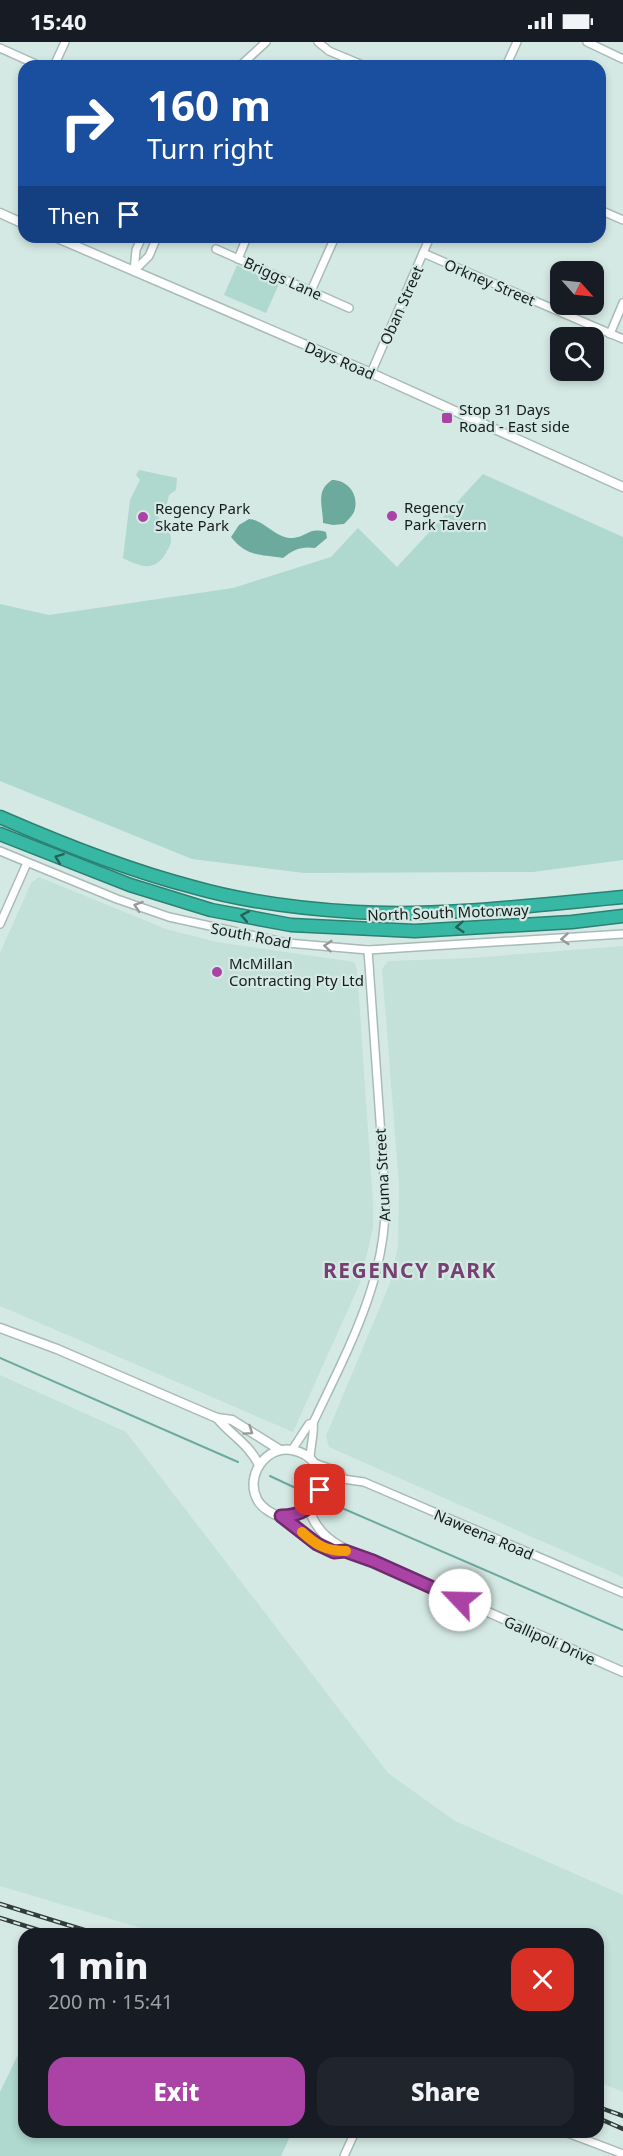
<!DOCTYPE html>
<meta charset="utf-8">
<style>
:root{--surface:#171b24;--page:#20242c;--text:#f1f3f6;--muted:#9ea1a6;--accent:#ab43a6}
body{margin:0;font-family:"Noto Sans",sans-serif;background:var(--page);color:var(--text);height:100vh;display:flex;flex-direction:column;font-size:22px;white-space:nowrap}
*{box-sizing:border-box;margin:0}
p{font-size:20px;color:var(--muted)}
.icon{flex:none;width:33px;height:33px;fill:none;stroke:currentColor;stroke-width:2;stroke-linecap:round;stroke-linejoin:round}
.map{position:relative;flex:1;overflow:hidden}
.details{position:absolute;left:18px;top:1886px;width:586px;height:210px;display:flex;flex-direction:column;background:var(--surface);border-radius:18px;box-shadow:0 3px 9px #0003}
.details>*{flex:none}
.banner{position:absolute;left:18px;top:18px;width:588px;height:183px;border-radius:18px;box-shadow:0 3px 9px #0003;background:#1a4fa0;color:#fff;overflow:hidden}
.needle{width:39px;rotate:117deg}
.controls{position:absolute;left:550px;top:219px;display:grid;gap:12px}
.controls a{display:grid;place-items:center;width:54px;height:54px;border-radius:12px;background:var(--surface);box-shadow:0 3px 9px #0003;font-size:30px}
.pin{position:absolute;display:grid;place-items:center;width:51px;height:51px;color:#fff;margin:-26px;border-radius:12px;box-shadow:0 3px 9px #0006}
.me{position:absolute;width:66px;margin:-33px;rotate:294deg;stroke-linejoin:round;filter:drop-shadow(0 0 4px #0008)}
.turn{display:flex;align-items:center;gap:21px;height:126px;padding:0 30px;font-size:27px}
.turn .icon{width:78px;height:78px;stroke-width:2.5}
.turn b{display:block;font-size:42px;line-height:51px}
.then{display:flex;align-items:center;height:57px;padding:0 30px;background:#0003;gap:12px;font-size:22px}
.round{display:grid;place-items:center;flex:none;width:63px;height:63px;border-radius:18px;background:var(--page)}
.head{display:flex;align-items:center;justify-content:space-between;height:102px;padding:0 30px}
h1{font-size:36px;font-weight:800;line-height:45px}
.cta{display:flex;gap:12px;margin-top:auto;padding:12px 30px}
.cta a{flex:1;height:69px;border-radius:18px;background:var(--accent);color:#fff;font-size:24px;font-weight:800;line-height:69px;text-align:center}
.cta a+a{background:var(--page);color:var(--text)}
.status{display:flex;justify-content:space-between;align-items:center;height:42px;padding:0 30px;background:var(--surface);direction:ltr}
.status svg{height:16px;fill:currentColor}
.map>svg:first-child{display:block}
</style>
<div class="status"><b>15:40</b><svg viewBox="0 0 49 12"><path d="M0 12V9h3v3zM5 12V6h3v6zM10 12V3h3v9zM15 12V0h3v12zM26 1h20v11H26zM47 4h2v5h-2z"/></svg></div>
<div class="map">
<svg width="623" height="2114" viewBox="0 0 623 2114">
<rect width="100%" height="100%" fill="#d5e9e4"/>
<g fill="#c3e0d9">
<path d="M39,835L166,887L217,900L354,920L357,927L373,1162V1186L360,1241L293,1390L0,1264V911L31,841Z"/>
<path d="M623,904V1535L329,1405L326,1394L390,1241L398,1204L399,1143L382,927L388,919L471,916Z"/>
<path d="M0,1333L126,1390L388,1731L455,1779L623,1853V2050L599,2040L598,1892L158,1891L0,1844Z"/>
</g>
<g fill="#afd8ce">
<path d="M237,223L279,242L266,271L224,253Z"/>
<path d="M139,428L177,436L176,448L169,453L166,466L156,472C160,478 167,484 170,491C172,498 171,503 167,509C156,530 142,526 123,516L130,458L140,438L136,433Z"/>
<path d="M483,432L623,495V818L533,830L304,831L192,817L0,739V562L49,573L233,546L331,515L358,486L397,525Z"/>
<path d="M24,2000V2090H292L281,2114H0V2050Z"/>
</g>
<g fill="#6caa9d">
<path d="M332,438C348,438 360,453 354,470C352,474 348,478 344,482L333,483L323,481C323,464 315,449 332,438Z"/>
<path d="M249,477C265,478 276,497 293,496C307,495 308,485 326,490L327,496L315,506C301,504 293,508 283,516C259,512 247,515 231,495L239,483Z"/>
</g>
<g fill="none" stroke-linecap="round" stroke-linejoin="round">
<g stroke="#6caa9d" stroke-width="2">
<path d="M0,1316L238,1420"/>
<path d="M270,1434L302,1449"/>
<path d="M335,1463L623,1588"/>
</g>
<defs>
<g id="minor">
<path d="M318,0L329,9L365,24"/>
<path d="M587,0L623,17"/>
<path d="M0,6L40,24"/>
<path d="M54,24L65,0"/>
<path d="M240,24L266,0"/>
<path d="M506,24L517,0"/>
<path d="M600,168L623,178"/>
<path d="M216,207L349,266"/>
<path d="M423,211L623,297"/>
<path d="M238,217L247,195"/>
<path d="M134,229L149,214L157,195"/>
<path d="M134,229L136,208L142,195"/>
<path d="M311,249L335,195"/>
<path d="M610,292L623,261"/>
<path d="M371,331L430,195"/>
<path d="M0,809L117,857L169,875L287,901L368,908L623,892"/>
<path d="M0,882L27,821"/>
<path d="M292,1408L309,1382L313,1381"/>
<path d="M310,1417C310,1407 315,1387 313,1381C348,1307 389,1234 385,1150L368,908"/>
<path d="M314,1421L340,1430L343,1437"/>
<path d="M319,1448C328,1443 336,1445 343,1437L364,1440L623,1551"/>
<path d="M565,2090L623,2112"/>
<path d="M344,2114L355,2090"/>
</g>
<g id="tertiary">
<path d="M0,171L24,182"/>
<path d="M55,195L371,331L623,445"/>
<path d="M0,1286L57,1307L217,1376L232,1378L280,1408"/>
<path d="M217,1376C231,1393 249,1402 259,1423"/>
<path d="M309,1466C317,1497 346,1509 373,1519L623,1630"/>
<path d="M281,1474C327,1475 335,1416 292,1408C266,1403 245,1434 257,1457C264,1471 282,1474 294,1483C306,1492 316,1503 331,1509C336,1511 340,1510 345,1509"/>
</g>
<g id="motorway">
<path d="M0,775C62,802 127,828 193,845C242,859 304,867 355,870C441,875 537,863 623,855"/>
<path d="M0,792L130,843L211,868L291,883L415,889L572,880L623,874"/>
</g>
</defs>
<use href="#minor" stroke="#a8bbb6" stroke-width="10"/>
<use href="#tertiary" stroke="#a8bbb6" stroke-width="11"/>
<use href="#motorway" stroke="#2b8174" stroke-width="15"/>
<use href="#minor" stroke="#fff" stroke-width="7"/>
<use href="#tertiary" stroke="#fff" stroke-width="8"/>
<use href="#motorway" stroke="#37b8a4" stroke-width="12"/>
<defs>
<g id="rail">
<path d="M0,1862L97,1892"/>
<path d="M0,1876L51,1892"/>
<path d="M598,2065L623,2074"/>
<path d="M598,2076L623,2087"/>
</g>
</defs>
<use href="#rail" stroke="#323b38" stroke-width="4.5"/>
<use href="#rail" stroke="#d5e9e4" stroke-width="2" stroke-dasharray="7" stroke-linecap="butt"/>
</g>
<defs><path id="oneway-chevron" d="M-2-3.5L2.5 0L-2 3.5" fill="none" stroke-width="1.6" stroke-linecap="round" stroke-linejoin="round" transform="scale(1.5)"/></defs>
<g stroke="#246258">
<use href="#oneway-chevron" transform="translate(59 816) rotate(-159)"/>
<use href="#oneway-chevron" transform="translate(245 874) rotate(-169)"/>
<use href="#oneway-chevron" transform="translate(460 885) rotate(176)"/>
</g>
<g stroke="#969998">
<use href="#oneway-chevron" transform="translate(138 864) rotate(-161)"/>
<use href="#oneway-chevron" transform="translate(565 897) rotate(176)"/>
<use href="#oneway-chevron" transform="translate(328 904) rotate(-175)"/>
<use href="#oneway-chevron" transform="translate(249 1389) rotate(34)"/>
</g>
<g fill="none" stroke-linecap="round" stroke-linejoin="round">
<defs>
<path id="route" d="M320,1448C313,1467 300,1474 281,1474L317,1502L334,1510L345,1509L373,1519L460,1558"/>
</defs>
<use href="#route" stroke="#6f2c6c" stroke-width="15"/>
<use href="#route" stroke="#ab43a6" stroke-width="10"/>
<path stroke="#f59e0b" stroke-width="10" d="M302,1490C317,1504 327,1509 346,1509"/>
</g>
<g fill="#ab43a6" stroke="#d5e9e4" stroke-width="2">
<rect x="441" y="370" width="12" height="12" rx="3"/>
<circle cx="392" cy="474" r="6"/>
<circle cx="143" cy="475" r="6"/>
<circle cx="217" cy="930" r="6"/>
</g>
<g text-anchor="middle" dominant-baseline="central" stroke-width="4.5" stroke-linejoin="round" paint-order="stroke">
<g font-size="15" fill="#151c1a" stroke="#d5e9e4">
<text transform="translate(283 236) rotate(24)">Briggs Lane</text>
<text transform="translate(490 240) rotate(23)">Orkney Street</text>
<text transform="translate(401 263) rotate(-66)">Oban Street</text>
<text transform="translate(340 318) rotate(23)">Days Road</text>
<text transform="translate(448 870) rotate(-2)">North South Motorway</text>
<text transform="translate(251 893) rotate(11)">South Road</text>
<text transform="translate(382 1133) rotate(-93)">Aruma Street</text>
<text transform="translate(484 1492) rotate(23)">Naweena Road</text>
<text transform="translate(550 1598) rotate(24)">Gallipoli Drive</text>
</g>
<g font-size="15" fill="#151c1a" stroke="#d5e9e4" text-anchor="start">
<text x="459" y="367">Stop 31 Days<tspan x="459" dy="17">Road - East side</tspan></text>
<text x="404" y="465">Regency<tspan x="404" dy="17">Park Tavern</tspan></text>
<text x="155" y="466">Regency Park<tspan x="155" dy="17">Skate Park</tspan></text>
<text x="229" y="921">McMillan<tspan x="229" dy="17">Contracting Pty Ltd</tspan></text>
</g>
<g font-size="21" font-weight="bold" letter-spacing="1.5" fill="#764172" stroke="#d5e9e4">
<text x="410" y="1228">REGENCY PARK</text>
</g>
</g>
</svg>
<div class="controls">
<a><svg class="needle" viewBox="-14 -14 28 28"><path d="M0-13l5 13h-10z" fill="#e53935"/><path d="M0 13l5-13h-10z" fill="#9ea1a6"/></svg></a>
<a><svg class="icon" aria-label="search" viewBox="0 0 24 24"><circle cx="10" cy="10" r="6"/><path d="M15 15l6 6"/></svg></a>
</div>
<div class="pin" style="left:320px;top:1448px;background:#d93025"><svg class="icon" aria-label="arrive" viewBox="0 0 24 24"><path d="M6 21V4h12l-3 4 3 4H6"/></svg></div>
<svg class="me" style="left:460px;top:1558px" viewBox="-20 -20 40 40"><circle r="19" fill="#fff"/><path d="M0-13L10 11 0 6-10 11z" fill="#ab43a6"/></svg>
<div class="banner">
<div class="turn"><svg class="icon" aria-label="right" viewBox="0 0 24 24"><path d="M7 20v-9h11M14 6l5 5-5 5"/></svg><div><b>160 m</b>Turn right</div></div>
<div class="then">Then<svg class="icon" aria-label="arrive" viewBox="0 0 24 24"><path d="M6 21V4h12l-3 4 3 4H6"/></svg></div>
</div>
<section class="details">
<div class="head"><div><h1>1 min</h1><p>200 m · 15:41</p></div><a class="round" style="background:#d93025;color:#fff"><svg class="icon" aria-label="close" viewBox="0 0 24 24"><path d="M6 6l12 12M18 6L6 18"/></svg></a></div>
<div class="cta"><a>Exit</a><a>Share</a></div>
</section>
</div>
